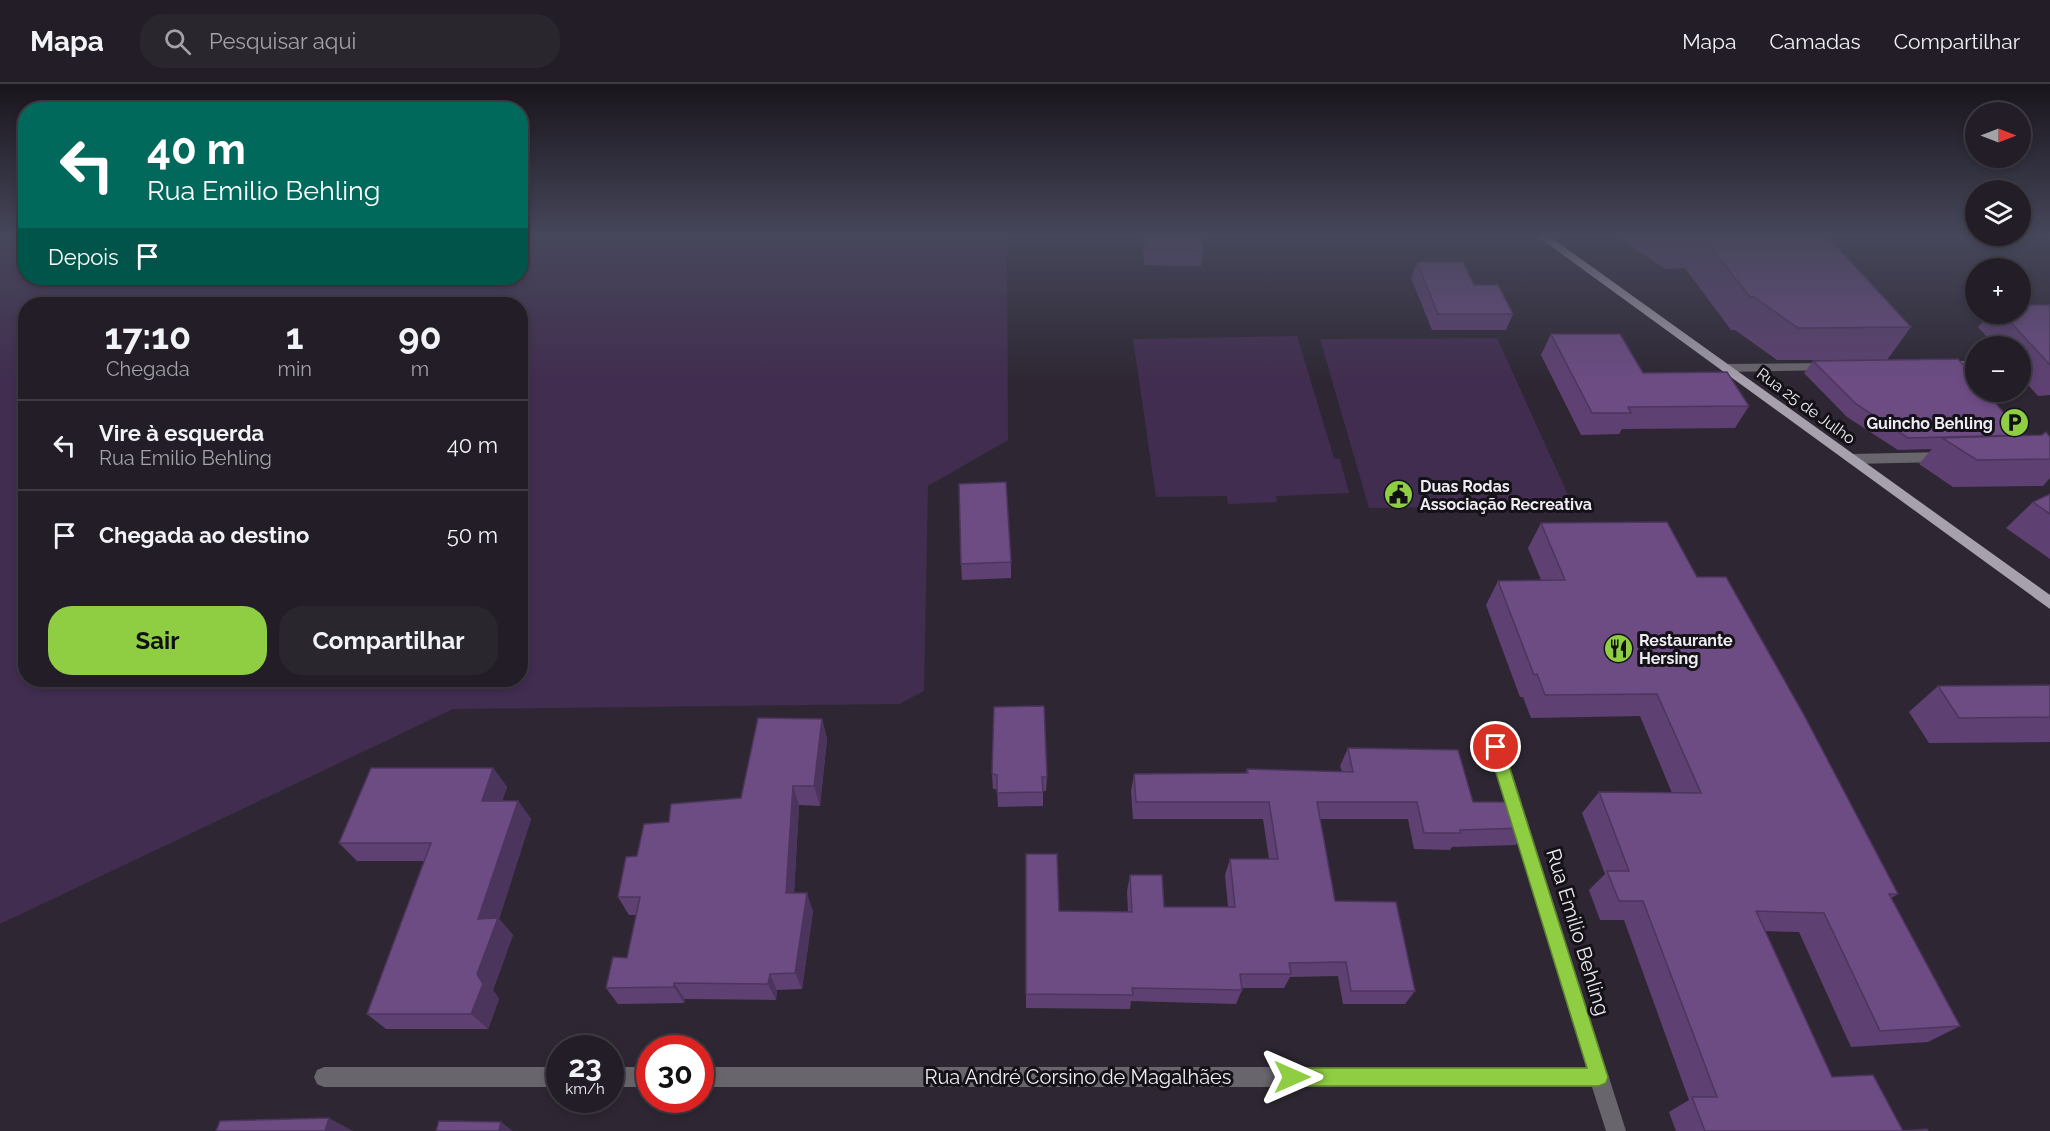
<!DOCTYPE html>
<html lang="pt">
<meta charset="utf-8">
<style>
:root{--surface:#221d26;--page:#2a262e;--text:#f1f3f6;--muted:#a2a2a7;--line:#3f3b43;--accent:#8fcd42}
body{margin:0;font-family:Raleway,sans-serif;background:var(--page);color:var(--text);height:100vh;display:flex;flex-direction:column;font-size:22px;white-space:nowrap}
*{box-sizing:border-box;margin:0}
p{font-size:20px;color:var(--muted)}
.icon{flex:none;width:33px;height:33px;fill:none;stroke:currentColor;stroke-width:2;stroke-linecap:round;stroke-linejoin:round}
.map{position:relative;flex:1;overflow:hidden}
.panel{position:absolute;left:18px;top:213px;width:510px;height:390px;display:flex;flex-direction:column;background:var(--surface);border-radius:24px;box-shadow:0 3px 9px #0003,0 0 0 2px var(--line)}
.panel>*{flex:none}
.hud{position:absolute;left:18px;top:18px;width:510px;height:183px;border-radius:24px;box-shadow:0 3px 9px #0003,0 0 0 2px var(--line);background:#00695c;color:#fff;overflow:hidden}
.needle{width:39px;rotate:90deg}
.controls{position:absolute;left:1965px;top:18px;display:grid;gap:12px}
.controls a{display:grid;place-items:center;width:66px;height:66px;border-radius:50%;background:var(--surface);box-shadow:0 3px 9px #0003,0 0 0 2px var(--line);font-size:30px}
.speed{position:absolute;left:546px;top:951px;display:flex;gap:12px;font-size:30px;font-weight:700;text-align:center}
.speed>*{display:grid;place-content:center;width:78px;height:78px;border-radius:50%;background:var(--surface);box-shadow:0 3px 9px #0003,0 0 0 2px var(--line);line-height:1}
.speed small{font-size:15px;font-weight:400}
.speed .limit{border:9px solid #d22;background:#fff;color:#111}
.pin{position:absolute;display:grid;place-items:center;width:51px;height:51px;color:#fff;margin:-26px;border:3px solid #fff;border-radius:50%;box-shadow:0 2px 6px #0007}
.me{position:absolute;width:66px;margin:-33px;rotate:90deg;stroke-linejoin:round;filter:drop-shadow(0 0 4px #0008)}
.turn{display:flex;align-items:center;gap:21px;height:126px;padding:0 30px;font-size:27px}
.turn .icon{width:78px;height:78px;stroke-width:2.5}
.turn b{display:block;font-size:42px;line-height:51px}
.then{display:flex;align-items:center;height:57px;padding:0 30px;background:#0003;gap:12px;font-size:22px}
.eta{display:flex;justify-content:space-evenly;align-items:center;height:102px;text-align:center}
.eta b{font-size:36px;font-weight:700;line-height:42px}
.button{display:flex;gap:12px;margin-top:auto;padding:12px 30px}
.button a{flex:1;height:69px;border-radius:24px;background:var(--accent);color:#111;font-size:24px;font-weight:700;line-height:69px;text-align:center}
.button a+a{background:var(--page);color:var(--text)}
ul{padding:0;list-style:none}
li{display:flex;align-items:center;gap:18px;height:90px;padding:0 30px;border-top:2px solid var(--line)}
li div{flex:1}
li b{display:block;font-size:22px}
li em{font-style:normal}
header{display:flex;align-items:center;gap:36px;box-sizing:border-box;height:84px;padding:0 30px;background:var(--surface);border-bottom:2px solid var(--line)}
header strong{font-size:28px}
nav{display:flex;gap:33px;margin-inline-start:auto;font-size:21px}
.search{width:420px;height:54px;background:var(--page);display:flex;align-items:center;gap:15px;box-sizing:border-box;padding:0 21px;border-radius:24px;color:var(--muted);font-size:22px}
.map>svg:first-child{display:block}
</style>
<header>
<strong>Mapa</strong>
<div class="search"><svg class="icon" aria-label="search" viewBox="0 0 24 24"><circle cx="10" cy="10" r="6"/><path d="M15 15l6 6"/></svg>Pesquisar aqui</div>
<nav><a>Mapa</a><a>Camadas</a><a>Compartilhar</a></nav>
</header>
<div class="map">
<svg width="2050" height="1047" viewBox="0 0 2050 1047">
<rect width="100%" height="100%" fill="#2e2733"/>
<g fill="#412d4f" fill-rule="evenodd">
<path d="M0,152H25L26,194H520L521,152H1007L1008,356L928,402L924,607L899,620L453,625L0,840ZM26,220H520V596H26Z"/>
<path d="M1297,252L1334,374L1340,375L1349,409L1276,412L1277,418L1228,420L1227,412L1156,413L1133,255Z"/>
<path d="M1497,254L1573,422L1369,424L1320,255Z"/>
</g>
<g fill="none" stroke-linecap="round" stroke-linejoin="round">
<g fill="#69656c" fill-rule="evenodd">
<path d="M1943,277H1976V285L1939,284L1937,281L1939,278Z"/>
<path d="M1829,279L1833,280L1835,283L1833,286L1725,288L1719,284L1725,280Z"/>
<path d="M1944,368L1951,373L1944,378L1851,380L1844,375L1851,370Z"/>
<path d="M1496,656L1502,658L1504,663L1626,1047H1606L1592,1003H700V983H1586L1488,663L1490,658Z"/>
<path d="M324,983H560V1003H324L317,1000L314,993L317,986Z"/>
<rect x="610" y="983" width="40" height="20"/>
</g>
<path fill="#a7a0ad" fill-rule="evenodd" d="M1537,152H1549L2050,511V525Z"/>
</g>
<g fill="#5e4172">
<path d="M1143,152H1202L1203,166L1201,182L1144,181Z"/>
<path d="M1616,152H1827L1911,243L1887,276H1777L1735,246H1731L1685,184L1665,185Z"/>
<path d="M1417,178L1474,201L1513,230L1506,246H1432L1411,194Z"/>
<path d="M2050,221V311L2038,312L2020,292V262H1995L1978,243L1989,230H2020Z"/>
<path d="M1551,250L1643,289L1749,322L1735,344L1622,345L1619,350L1581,351L1541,271Z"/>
<path d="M1813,277L2022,351L2050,353V394L2043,402L1953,403L1919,380L1932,365L1898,366L1847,333L1804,289Z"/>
<path d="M2050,410V475L2006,444L2033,418Z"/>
<path d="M1541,439L1697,493L1898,810L1891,814L1960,942L1928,958L1851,963L1799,848L1765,847L1832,993L1903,1047H1928H1676L1669,1028L1689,1016L1624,836H1600L1589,806L1605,790L1582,729L1599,708L1672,709L1640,632L1531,634L1523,613H1520L1486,521L1498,497L1541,496L1528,464Z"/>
<path d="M1011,478V494L962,496L961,480Z"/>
<path d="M2050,601V658L1929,659L1909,628L1938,602Z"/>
<path d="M822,635L827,655L820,722L799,721L794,809L813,827L802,905L777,906L776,916L685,915L684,919L618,920L606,904L627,874L636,831H629L618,813L637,772L669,738L741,714Z"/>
<path d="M1348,664L1473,718L1528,744L1516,761L1452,763L1450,766L1414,765L1408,735H1320L1335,817L1415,907L1405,920H1343L1338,892L1290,893L1284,904H1242V906L1236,920L1131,917L1130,925L1026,924V770L1059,827L1128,828L1127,807L1130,791L1164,823H1228L1225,791L1230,775H1269L1263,735H1133L1131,707L1134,690L1246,689L1247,685L1342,688L1340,682Z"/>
<path d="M493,684L507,703L502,717H518L531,735L499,835L513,851L493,906L499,915L488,945H386L367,930L424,777H357L339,759Z"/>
<path d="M992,690L1047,693L1046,707H1043V722L998,723L997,705H993Z"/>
</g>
<g fill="#4c355c">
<path d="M822,635L827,655L820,722L814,702Z"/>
<path d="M493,684L507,703L496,735L482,717Z"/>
<path d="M793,702L799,721L793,827L786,809Z"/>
<path d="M518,717L531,735L499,835L513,851L493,906L499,915L488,945L471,930L477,890L478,835Z"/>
<path d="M807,809L813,827L802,905L795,889Z"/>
<path d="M770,890L777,906L776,916L768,900Z"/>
<path d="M674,899L685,915L684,919L674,903Z"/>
<path d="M329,1034L353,1047H325Z"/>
<path d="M501,1038L513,1047H499Z"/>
</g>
<g fill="#6d4c84" stroke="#4c355c" stroke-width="1.5">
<path d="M1145,152H1202L1203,166L1145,164Z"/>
<path d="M1679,152H1827L1911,243L1798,244L1754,213H1750L1702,152L1681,153Z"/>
<path d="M1417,178H1463L1474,201H1498L1513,230H1438Z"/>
<path d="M2020,221H2050V281L2003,230H2020Z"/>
<path d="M1551,250H1620L1643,289L1727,288L1749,322L1628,323L1631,329H1592Z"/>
<path d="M1958,275L1976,295V308H1986L2023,351L1908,354L1856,320L1813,277Z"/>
<path d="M2046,348L2050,353V375L1977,376L1942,354L2042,351Z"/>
<path d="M1006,398L1011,478L961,480L959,400Z"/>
<path d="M2050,410V430L2033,418Z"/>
<path d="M1667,438L1697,493H1726L1804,631L1898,810H1889L1960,942L1880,947L1824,829L1756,827L1832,993L1873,991L1903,1047L1927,1045L1928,1047H1705L1692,1013H1717L1643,817H1619L1607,787H1629L1599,708L1701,709L1657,610L1545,611L1537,590L1534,591L1498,497L1565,496L1541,439Z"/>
<path d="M2050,601V633L1959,634L1938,602Z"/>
<path d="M1044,622L1047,693H1042L1043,708L997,709V691L992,690L994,623Z"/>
<path d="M758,634L822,635L814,702H793L786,809H807L795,889L770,890L768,900L674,899V903L606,904L613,873L627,874L640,813H618L626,773L637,772L644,740L669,738L671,720L741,714Z"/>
<path d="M1348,664L1458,666L1473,718H1519L1528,744L1460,746L1461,749H1424L1417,718H1317L1335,817L1396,818L1415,907H1351L1346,878L1289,879L1291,890H1240L1242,906L1132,904L1133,911L1026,910V770H1057L1059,827L1132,828L1130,791H1162L1164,823H1235L1230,775H1278L1269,718H1136L1134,690L1248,689L1247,685L1353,688Z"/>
<path d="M371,684H493L482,717H518L478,835L498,834L477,890L483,900L471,930H367L431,759H339Z"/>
<path d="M329,1034L325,1047H216L220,1037Z"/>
<path d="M439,1037L501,1038L499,1047H436Z"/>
</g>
<linearGradient id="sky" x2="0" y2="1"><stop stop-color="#19151c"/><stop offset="0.51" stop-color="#46475b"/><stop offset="1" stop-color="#46475b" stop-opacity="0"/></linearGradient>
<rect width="2050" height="298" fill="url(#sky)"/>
<path fill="#8fcd42" stroke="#5d852b" stroke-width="1.5" d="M1496,657L1501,658L1503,663L1608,993L1606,999L1599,1002H1292L1285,999L1283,993L1285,986L1292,984H1587L1488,663L1490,658Z"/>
<defs>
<symbol id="parking-disc" viewBox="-11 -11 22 22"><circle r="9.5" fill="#8fcd42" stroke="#141117"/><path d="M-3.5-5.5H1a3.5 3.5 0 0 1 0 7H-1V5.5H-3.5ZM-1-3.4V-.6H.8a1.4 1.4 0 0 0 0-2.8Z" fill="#111"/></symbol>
<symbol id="civic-disc" viewBox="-11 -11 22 22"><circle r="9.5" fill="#8fcd42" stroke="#141117"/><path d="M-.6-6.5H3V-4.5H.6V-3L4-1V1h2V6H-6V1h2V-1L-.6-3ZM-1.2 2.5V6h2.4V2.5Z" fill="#111"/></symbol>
<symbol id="restaurant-disc" viewBox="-11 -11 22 22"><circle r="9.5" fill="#8fcd42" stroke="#141117"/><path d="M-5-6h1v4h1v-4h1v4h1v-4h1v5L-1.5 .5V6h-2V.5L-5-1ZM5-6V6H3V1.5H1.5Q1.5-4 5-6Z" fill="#111"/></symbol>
</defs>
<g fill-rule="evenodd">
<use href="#parking-disc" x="1998" y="322" width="33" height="33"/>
<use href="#civic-disc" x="1382" y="394" width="33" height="33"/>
<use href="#restaurant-disc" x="1602" y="548" width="33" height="33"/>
</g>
<g text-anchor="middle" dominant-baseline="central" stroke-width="6" stroke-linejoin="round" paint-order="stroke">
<g font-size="16" fill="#efebf3" stroke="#141117">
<text transform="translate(1806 322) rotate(36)">Rua 25 de Julho</text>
</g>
<g font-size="16" font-weight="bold" fill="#efebf3" stroke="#141117" text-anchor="start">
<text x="1993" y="339" text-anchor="end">Guincho Behling</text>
<text x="1420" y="402">Duas Rodas<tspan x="1420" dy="18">Associação Recreativa</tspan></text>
<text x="1639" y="556">Restaurante<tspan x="1639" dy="18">Hersing</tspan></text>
</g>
<g font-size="20" fill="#efebf3" stroke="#141117">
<text transform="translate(1578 848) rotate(73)">Rua Emilio Behling</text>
<text x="1078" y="993">Rua André Corsino de Magalhães</text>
</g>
</g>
</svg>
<div class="controls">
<a><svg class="needle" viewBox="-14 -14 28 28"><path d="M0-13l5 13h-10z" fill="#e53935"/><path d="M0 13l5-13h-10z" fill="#a2a2a7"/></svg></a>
<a><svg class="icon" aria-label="layers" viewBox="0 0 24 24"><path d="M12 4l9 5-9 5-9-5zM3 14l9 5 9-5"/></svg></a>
<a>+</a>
<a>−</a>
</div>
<div class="speed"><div>23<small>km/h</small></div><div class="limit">30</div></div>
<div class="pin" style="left:1496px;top:663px;background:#d93025"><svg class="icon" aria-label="arrive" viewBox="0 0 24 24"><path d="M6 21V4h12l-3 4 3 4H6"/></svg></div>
<svg class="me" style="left:1292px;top:993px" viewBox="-20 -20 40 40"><path d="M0-17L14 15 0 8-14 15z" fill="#8fcd42" stroke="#fff" stroke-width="4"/></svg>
<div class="hud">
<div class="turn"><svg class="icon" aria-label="left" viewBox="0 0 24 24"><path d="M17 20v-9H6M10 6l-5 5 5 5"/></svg><div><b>40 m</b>Rua Emilio Behling</div></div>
<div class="then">Depois<svg class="icon" aria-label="arrive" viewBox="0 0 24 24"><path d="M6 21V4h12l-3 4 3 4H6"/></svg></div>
</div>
<section class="panel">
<div class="eta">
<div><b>17:10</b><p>Chegada</p></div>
<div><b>1</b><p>min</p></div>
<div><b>90</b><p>m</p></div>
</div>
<ul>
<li><svg class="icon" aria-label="left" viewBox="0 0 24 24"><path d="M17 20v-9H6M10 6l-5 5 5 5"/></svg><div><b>Vire à esquerda</b><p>Rua Emilio Behling</p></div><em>40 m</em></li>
<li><svg class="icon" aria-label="arrive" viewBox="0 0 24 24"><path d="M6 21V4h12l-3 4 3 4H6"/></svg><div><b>Chegada ao destino</b></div><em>50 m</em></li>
</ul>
<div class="button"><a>Sair</a><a>Compartilhar</a></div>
</section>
</div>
